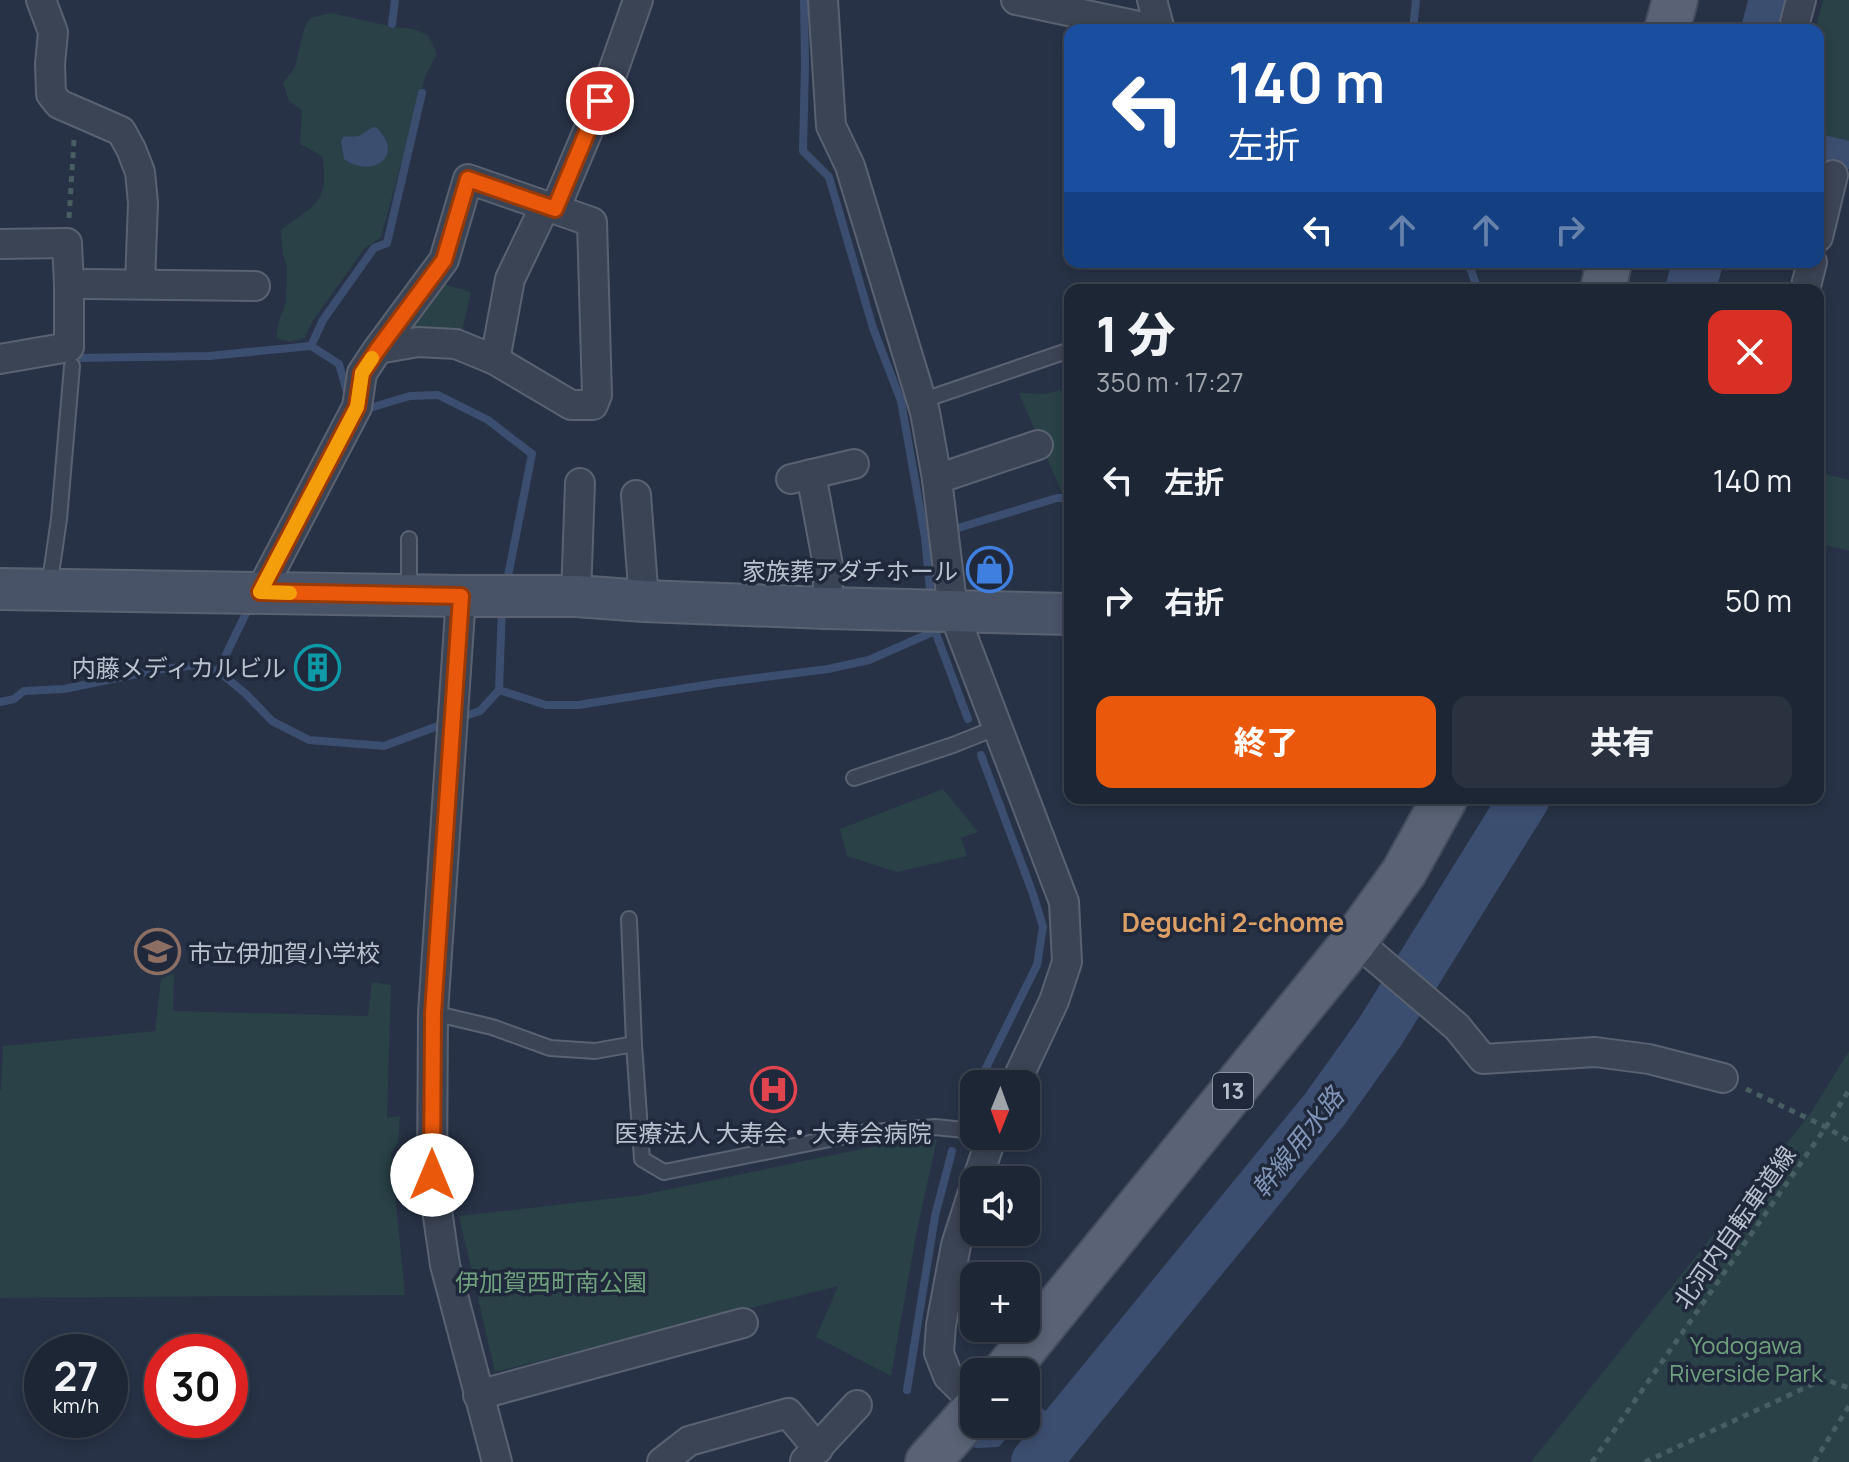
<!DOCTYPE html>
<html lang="ja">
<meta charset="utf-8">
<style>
:root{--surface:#1d2634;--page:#2a3240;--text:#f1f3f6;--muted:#a0a5ac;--line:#3b434f;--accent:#ea580c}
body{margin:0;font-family:Manrope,"Noto Sans JP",sans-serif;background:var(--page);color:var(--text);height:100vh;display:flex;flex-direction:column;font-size:30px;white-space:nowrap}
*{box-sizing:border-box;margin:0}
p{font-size:26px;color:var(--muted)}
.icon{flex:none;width:44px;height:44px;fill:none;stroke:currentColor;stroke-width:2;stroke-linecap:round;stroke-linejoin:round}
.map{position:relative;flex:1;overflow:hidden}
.side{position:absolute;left:1064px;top:284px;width:760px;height:520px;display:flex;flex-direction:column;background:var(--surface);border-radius:16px;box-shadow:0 4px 12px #0003,0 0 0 2px var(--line)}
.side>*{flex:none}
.top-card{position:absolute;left:1064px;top:24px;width:760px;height:244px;border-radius:16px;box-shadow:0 4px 12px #0003,0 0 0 2px var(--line);background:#1a4fa0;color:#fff;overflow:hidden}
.needle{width:52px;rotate:181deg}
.fabs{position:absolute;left:960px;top:1070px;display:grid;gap:16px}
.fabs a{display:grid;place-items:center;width:80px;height:80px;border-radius:16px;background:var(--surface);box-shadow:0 4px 12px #0003,0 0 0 2px var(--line);font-size:40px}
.speed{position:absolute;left:24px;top:1334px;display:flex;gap:16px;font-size:40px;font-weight:700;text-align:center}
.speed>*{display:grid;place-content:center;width:104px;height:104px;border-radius:50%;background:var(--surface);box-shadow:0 4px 12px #0003,0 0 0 2px var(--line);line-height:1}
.speed small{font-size:20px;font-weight:400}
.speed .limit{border:12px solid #d22;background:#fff;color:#111}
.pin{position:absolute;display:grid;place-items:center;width:68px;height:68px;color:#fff;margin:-34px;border:4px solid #fff;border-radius:50%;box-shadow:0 2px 8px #0007}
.me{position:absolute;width:88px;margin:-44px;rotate:0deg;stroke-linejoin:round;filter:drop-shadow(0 0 6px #0008)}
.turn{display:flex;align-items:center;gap:28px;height:168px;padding:0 32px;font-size:36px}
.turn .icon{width:104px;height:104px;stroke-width:2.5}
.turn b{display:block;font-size:56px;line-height:68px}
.lanes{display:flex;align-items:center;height:76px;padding:0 32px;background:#0003;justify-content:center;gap:40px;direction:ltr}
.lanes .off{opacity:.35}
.round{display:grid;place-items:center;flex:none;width:84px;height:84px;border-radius:16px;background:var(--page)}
.overview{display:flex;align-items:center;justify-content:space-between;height:136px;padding:0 32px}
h1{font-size:48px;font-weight:800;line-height:60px}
.action{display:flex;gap:16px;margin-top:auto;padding:16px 32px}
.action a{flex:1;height:92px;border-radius:16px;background:var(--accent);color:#fff;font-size:32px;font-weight:800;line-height:92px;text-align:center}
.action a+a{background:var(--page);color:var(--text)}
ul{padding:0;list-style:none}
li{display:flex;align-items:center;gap:24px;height:120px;padding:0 32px}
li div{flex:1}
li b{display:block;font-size:30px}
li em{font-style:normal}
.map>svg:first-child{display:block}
</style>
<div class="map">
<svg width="1849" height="1462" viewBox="0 0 1849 1462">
<rect width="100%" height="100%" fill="#273246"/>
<g fill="#294147">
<path d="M1823,0H1849V146L1818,139V30H1815Z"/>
<path d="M331,13L394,27L413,29L428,35L437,54L425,77L381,237L364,249L314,319L304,338L289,342L276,338L279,320L286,302L287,267L283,255L281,230C315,204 330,203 322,156L300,144L302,110L289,101L283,83L295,67L304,29L310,18Z"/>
<path d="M444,284L471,292L462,332L415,337V314Z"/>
<path d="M1060,390L1070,409V493H1062L1019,393L1046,394Z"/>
<path d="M1818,472L1849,480V551L1818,543Z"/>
<path d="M943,789L978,832L961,838L967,856L897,872L847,856L840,829Z"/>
<path d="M174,973L173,1011L368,1016L372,982L391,985L387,1118L400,1116L398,1143L391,1153L405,1295L0,1298V1090H1L3,1046L155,1031L161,979Z"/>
<path d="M1849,1051V1462H1531L1810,1114Z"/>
<path d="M937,1139L916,1235L891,1376L816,1337L838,1286L495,1372L459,1216L642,1195L871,1147Z"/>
</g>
<path fill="#3c4e6f" d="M376,127C407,157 371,179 344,159L341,142L343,137C348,136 353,137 358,136C365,134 368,128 376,127Z"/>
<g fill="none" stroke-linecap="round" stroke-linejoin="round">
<g stroke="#3c4e6f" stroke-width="8">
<path d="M804,0L805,64L803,151L829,177L873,328L901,401L925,537L930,590"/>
<path d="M392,24L395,0"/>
<path d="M1413,30L1416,0"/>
<path d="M1468,262L1478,290"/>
<path d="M77,358L209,356L311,346"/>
<path d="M347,392L339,364L311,346L323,320L374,248L387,243L422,93"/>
<path d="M366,409L410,396L438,395L488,420L532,454L506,586"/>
<path d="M948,531L1057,498H1070"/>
<path d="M218,671L249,607"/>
<path d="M499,690L546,705H578L718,683L828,669L869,660L935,631L968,719"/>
<path d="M0,702L14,699L24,691L64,689L156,670L197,665L218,671L246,694L272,721L309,740L384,746L446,723"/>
<path d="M459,718L480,711L499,690L502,607"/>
<path d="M978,1084L1037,965L1043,927L1033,894L981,755"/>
<path d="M966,1109L974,1092"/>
<path d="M907,1390L935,1216L952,1151"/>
<path d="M1026,1408L1030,1403L1062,1430"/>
<path d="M977,1444L997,1443L1013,1424"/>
</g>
<path stroke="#3c4e6f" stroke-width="28" d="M1818,148L1849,155"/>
<g stroke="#3c4e6f" stroke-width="50">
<path d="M1766,30L1774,0"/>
<path d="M1690,290L1698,262"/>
<path d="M1036,1462L1325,1109L1380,1032L1525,798"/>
</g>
<defs>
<g id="lane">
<path d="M921,401L1067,351L1070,356"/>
<path d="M49,588L59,519L72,366"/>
<path d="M409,594V539"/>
<path d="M854,778L953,745L998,727"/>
<path d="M629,919L634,1044L642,1159L664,1172L860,1133L935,1127L974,1131"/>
<path d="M433,1013L492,1027L550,1048L595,1051L634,1044"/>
</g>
<g id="street">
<path d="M41,0L53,32L50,64L51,94L59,104L121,131L131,149L140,172L143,203L140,283"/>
<path d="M823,0L831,126L850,166L925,412L937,479L953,611L1064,902L1067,962L1054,1001L1015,1084"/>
<path d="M1016,0L1157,30"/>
<path d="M1152,0L1160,30"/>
<path d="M1793,30L1801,0"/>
<path d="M555,209L612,74L638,0"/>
<path d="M1818,237L1833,175"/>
<path d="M0,244L67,243L69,285V347L0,359"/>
<path d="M86,284L255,286"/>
<path d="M1805,290L1812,262"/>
<path d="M495,360L510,279L545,206"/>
<path d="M811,474L829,571L826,608"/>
<path d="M791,479L854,464"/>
<path d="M937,479L1038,445"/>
<path d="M636,495L644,601"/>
<path d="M260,592L357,407L362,373L378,349L444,260L468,179L592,222L597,395L593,405H571L495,360L456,344L418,342L378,349"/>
<path d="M461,596L433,1013L432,1175L445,1265L497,1462"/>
<path d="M576,596L580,483"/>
<path d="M1355,940L1457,1027L1483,1059L1595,1052L1649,1059L1723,1078"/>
<path d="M977,1180L992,1136"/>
<path d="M974,1189L956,1245L941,1325L939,1353L948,1376L974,1402"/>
<path d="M478,1395L743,1323"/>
<path d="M805,1461L857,1405"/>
<path d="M662,1462L689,1441L788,1413L818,1449"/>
</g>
<path id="secondary" d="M0,589L461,596H576L644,601L826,608L1070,614"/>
<g id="primary">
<path d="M1667,30L1675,0"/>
<path d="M1603,290L1609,262"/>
<path d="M1005,1372L1355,940L1404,872L1445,798"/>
<path d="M928,1462L974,1410"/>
</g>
</defs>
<use href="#lane" stroke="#5a6272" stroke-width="18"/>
<use href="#street" stroke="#5a6272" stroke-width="32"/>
<use href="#secondary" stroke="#5a6272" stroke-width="44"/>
<use href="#primary" stroke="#454d5e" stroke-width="48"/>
<g stroke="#475e62" stroke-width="5" stroke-dasharray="6 6" stroke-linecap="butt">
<path d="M69,218L74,140"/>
<path d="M1746,1089L1826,1127L1849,1141"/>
<path d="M1592,1462L1826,1127L1849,1090"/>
<path d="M1645,1462L1824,1379L1849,1388"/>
<path d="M1814,1462L1849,1406"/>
</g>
<use href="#lane" stroke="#3b4455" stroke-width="14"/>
<use href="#street" stroke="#3b4455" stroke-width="28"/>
<use href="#secondary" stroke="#495368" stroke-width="40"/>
<use href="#primary" stroke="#596375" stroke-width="44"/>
</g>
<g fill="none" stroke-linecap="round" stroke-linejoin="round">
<defs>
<path id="route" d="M432,1175L433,1013L461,596L260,592L357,407L362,373L378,349L444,260L468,179L555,209L600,101"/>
</defs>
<use href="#route" stroke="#983908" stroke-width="20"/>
<use href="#route" stroke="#ea580c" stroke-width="14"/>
<path stroke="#f59e0b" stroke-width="14" d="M290,593L260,592L357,407L362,373L372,358"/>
</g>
<defs>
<symbol id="shop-ring" viewBox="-11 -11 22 22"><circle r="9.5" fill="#20293b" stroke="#3f7fe0" stroke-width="1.5"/><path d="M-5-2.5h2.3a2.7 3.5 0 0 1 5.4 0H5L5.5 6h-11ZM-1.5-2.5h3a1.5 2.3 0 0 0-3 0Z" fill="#3f7fe0"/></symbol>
<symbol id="building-ring" viewBox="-11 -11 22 22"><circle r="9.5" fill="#20293b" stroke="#0f9aa8" stroke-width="1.5"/><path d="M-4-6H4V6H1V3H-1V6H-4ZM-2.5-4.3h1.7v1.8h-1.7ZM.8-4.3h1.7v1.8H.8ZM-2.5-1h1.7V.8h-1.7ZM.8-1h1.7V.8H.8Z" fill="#0f9aa8"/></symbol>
<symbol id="school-ring" viewBox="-11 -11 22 22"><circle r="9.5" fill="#20293b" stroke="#8d6e63" stroke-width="1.5"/><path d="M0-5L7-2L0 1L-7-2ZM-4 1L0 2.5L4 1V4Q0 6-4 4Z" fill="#8d6e63"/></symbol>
<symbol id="hospital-ring" viewBox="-11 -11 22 22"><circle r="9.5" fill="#20293b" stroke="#e0444e" stroke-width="1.5"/><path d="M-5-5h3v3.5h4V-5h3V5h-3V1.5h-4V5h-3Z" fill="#e0444e"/></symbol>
</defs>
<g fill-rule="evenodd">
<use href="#shop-ring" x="964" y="544" width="51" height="51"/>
<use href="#building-ring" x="292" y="642" width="51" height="51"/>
<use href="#school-ring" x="132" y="926" width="51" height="51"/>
<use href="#hospital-ring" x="748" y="1064" width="51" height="51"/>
</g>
<g text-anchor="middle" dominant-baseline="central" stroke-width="7" stroke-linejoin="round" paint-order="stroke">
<rect fill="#20293b" stroke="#8b93a2" stroke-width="2" x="1213" y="1073" width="40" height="36" rx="6"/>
<g font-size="22" font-weight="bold" fill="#b9c0ce">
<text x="1233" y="1091">13</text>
</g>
<g font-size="24" fill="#b9c0ce" stroke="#20293b" text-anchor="end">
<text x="958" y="570">家族葬アダチホール</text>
<text x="286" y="667">内藤メディカルビル</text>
<text x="188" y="952" text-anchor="start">市立伊加賀小学校</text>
<text x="773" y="1132" text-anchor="middle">医療法人 大寿会・大寿会病院</text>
</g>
<g font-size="24" fill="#b9c0ce" stroke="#20293b">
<text transform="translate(1734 1227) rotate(-55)">北河内自転車道線</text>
</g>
<g font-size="24" fill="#6fa07d" stroke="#20293b">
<text x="551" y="1281">伊加賀西町南公園</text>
<text x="1746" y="1344">Yodogawa<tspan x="1746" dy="28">Riverside Park</tspan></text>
</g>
<g font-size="26" font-weight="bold" fill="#dca066" stroke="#20293b">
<text x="1233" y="922">Deguchi 2-chome</text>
</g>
<g font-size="26" font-style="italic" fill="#7f94b6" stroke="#20293b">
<text transform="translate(1297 1142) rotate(-52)">幹線用水路</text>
</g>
</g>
</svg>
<div class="fabs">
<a><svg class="needle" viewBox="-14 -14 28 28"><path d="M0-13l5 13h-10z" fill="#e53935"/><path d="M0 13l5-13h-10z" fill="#a0a5ac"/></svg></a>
<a><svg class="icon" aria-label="sound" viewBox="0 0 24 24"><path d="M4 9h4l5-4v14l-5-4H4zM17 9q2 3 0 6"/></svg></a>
<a>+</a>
<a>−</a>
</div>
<div class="speed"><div>27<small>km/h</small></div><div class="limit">30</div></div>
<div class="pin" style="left:600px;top:101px;background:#d93025"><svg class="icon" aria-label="arrive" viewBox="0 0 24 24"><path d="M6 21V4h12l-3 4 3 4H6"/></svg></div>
<svg class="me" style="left:432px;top:1175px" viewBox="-20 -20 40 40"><circle r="19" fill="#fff"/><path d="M0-13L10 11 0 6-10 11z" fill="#ea580c"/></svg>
<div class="top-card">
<div class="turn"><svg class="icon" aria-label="left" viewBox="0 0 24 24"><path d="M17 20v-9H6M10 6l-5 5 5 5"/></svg><div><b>140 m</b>左折</div></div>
<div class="lanes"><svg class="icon" aria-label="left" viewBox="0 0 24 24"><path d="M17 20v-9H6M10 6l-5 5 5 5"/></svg><svg class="icon off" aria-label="ahead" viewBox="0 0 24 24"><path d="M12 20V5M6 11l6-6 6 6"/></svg><svg class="icon off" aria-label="ahead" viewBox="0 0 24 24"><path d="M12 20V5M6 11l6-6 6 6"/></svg><svg class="icon off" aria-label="right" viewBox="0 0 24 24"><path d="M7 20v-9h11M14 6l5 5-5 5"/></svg></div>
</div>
<section class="side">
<div class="overview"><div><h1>1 分</h1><p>350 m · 17:27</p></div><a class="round" style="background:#d93025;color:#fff"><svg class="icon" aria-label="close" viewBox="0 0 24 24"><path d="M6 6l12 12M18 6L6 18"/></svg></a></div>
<ul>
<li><svg class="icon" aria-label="left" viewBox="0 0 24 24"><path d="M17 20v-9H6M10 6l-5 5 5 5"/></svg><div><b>左折</b></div><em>140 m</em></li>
<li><svg class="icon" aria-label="right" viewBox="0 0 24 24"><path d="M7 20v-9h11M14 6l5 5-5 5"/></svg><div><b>右折</b></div><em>50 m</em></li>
</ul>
<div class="action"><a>終了</a><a>共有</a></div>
</section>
</div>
